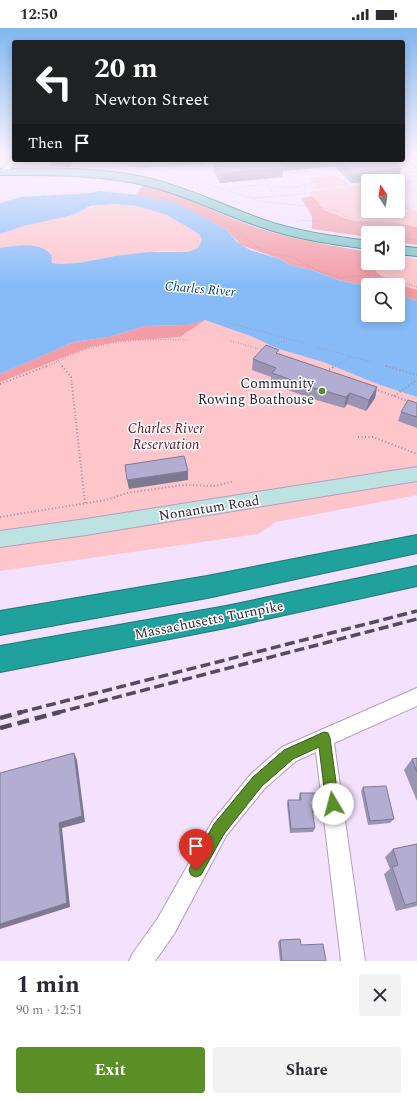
<!DOCTYPE html>
<meta charset="utf-8">
<style>
:root{--surface:#fff;--page:#f2f2f3;--text:#2b2b33;--muted:#7c7c81;--accent:#5a8e26}
body{margin:0;font-family:Spectral,serif;background:var(--page);color:var(--text);height:100vh;display:flex;flex-direction:column;font-size:15px;white-space:nowrap}
*{box-sizing:border-box;margin:0}
p{font-size:13px;color:var(--muted)}
.icon{flex:none;width:22px;height:22px;fill:none;stroke:currentColor;stroke-width:2;stroke-linecap:round;stroke-linejoin:round}
.map{position:relative;height:933px;overflow:hidden}
.side{display:flex;flex-direction:column;background:var(--surface);flex:1}
.side>*{flex:none}
.hud{position:absolute;left:12px;top:12px;width:393px;height:122px;border-radius:4px;box-shadow:0 2px 10px #0003;background:#202124;color:#fff;overflow:hidden}
.needle{width:26px;rotate:347deg}
.fabs{position:absolute;left:361px;top:146px;display:grid;gap:8px}
.fabs a{display:grid;place-items:center;width:44px;height:44px;border-radius:4px;background:var(--surface);box-shadow:0 2px 10px #0003;font-size:20px}
.pin{position:absolute;display:grid;place-items:center;width:34px;height:34px;color:#fff;margin:-41px -17px;border-radius:50% 50% 50% 0;rotate:-45deg;box-shadow:0 0 4px #0007}
.pin .icon{rotate:45deg}
.me{position:absolute;width:44px;margin:-22px;rotate:352deg;stroke-linejoin:round;filter:drop-shadow(0 0 3px #0008)}
.turn{display:flex;align-items:center;gap:14px;height:84px;padding:0 16px;font-size:18px}
.turn .icon{width:52px;height:52px;stroke-width:2.5}
.turn b{display:block;font-size:28px;line-height:34px}
.then{display:flex;align-items:center;height:38px;padding:0 16px;background:#0003;gap:8px;font-size:15px}
.round{display:grid;place-items:center;flex:none;width:42px;height:42px;border-radius:4px;background:var(--page)}
.headline{display:flex;align-items:center;justify-content:space-between;height:68px;padding:0 16px}
h1{font-size:24px;font-weight:700;line-height:30px}
.action{display:flex;gap:8px;margin-top:auto;padding:8px 16px}
.action a{flex:1;height:46px;border-radius:4px;background:var(--accent);color:#fff;font-size:16px;font-weight:700;line-height:46px;text-align:center}
.action a+a{background:var(--page);color:var(--text)}
.status{display:flex;justify-content:space-between;align-items:center;height:28px;padding:0 20px;background:var(--surface);direction:ltr}
.status svg{height:11px;fill:currentColor}
.map>svg:first-child{display:block}
</style>
<div class="status"><b>12:50</b><svg viewBox="0 0 49 12"><path d="M0 12V9h3v3zM5 12V6h3v6zM10 12V3h3v9zM15 12V0h3v12zM26 1h20v11H26zM47 4h2v5h-2z"/></svg></div>
<div class="map">
<svg width="417" height="933" viewBox="0 0 417 933">
<rect width="100%" height="100%" fill="#f3e1fe"/>
<g fill="#fec5ca">
<path d="M334,148L344,153L348,157L319,160L309,150Z"/>
<path d="M143,158C179,165 214,184 249,197C287,211 328,217 368,224V235H398V228L417,231V273L398,267V257L368,258L227,202L171,174L135,167Z"/>
<path d="M368,158V183H398V169L412,182H403L401,185L413,182L417,184V199L392,194L355,193L347,191L324,182L309,164Z"/>
<path d="M105,176L137,178L156,183L167,187L199,206L202,212L198,220L188,224L162,223L115,228L79,235L61,236L52,235L51,232C29,217 27,215 0,220V206L24,198L66,189L73,187L84,181Z"/>
<path d="M205,292L253,309L279,321L323,334L380,357L417,369V467L276,494L258,506L0,543V346L50,324Z"/>
</g>
<g fill="#f29ca5">
<path d="M143,158C179,165 214,184 249,197C287,211 328,217 368,224V235H374L376,244C380,246 382,249 386,251C396,257 407,259 417,262V273L398,267V257L368,258L338,252L315,243L290,237L280,231L241,217L227,202L181,178L171,174L135,167Z"/>
<path d="M313,168L324,182L347,191L355,193L392,194L417,199V217L398,214V205H368V209L312,201V188L301,170Z"/>
<path d="M205,292L180,309L121,313L90,319L0,354V346L74,314L109,309L145,298L188,297Z"/>
</g>
<path fill="#86bbf8" d="M99,163L135,167L177,175L227,202L237,214L250,222L280,231L290,237L315,243L338,252L368,258V287H398V267L417,273V369L380,357L323,334L279,321L253,309L205,292L188,297L145,298L109,309L74,314L0,346V220C14,218 39,213 50,226C53,229 51,231 52,235L61,236L79,235L115,228L149,224H188L198,220L202,212L199,206L167,187L137,178L113,176L90,178L73,187L24,198L0,206V175L21,169L91,165Z"/>
<g fill="none" stroke-linecap="round" stroke-linejoin="round">
<defs>
<path id="lane" d="M391,132H395C400,140 408,141 417,142V144C407,143 397,142 391,132Z"/>
<g id="street">
<path d="M403,127H409L417,133V139L403,129Z"/>
<path d="M14,129V132H16L7,146H1L0,144L12,130Z"/>
<path d="M417,660V678L334,715L365,933H341L316,724L296,733L265,760L226,808L174,906L155,933H129L133,925L158,890L212,794L251,746L282,719Z"/>
</g>
<path id="secondary" d="M417,439V453L86,507L0,519V503L86,491Z"/>
<g id="primary">
<path d="M0,141C49,140 99,139 148,150C189,160 227,179 267,193C300,204 334,208 368,213V221C331,216 294,211 258,198C221,186 186,167 148,158C99,146 49,147 0,147Z"/>
<path d="M398,218L417,220V228L398,226Z"/>
</g>
<g id="highway">
<path d="M417,507V525L207,570L0,607V583L207,548Z"/>
<path d="M417,538V558L226,600L0,644V618L226,578Z"/>
</g>
</defs>
<use href="#lane" stroke="#b39ec0" stroke-width="1"/>
<use href="#street" stroke="#b39ec0" stroke-width="2"/>
<use href="#secondary" stroke="#b39ec0" stroke-width="2"/>
<use href="#primary" stroke="#247578" stroke-width="2"/>
<use href="#highway" stroke="#247578" stroke-width="2"/>
<g stroke="#9f91a8" stroke-width="1" stroke-dasharray="0.5 1.5" stroke-linecap="butt">
<path d="M134,140L181,147L259,173L325,180L337,183L347,189L364,195L417,201"/>
<path d="M162,143H169"/>
<path d="M282,143C306,148 330,141 350,159L368,157"/>
<path d="M263,149L268,157C298,164 308,154 335,149"/>
<path d="M398,154L417,153"/>
<path d="M307,158L322,161L350,159"/>
<path d="M230,162L244,158L268,157L273,166L270,169"/>
<path d="M106,163L135,167"/>
<path d="M74,164L75,170"/>
<path d="M83,164V168"/>
<path d="M64,165V170"/>
<path d="M43,167L45,173"/>
<path d="M52,167L55,171L53,166"/>
<path d="M154,167L169,172"/>
<path d="M252,170L306,166L304,163L306,158L295,152L288,145"/>
<path d="M6,172L12,177"/>
<path d="M0,178L2,180"/>
<path d="M194,181L213,192L234,201L259,220"/>
<path d="M297,194V192H302L345,196L363,195"/>
<path d="M398,209L417,212"/>
</g>
<g stroke="#9f91a8" stroke-width="1.5" stroke-dasharray="0.5 2" stroke-linecap="butt">
<path d="M257,219L273,226L293,229L316,242L341,250L367,247L380,248L417,259"/>
<path d="M233,296L304,315"/>
<path d="M231,313L263,322"/>
<path d="M267,319L287,312"/>
<path d="M317,319L372,334"/>
<path d="M59,334L63,339"/>
<path d="M385,338L389,339"/>
<path d="M45,339C59,333 73,326 87,321C120,311 154,311 188,312"/>
<path d="M333,339L351,329"/>
</g>
<g stroke="#9f91a8" stroke-width="2" stroke-dasharray="1 2.5" stroke-linecap="butt">
<path d="M62,338L71,349L85,475"/>
<path d="M386,338L417,347"/>
<path d="M326,343L335,338"/>
<path d="M0,356L47,338"/>
<path d="M375,361L410,374"/>
<path d="M394,368L417,352"/>
<path d="M358,409H373L417,426"/>
<path d="M0,489L106,472L127,465L182,457L216,458L234,453"/>
</g>
<use href="#lane" fill="#fff" fill-rule="evenodd"/>
<use href="#street" fill="#fff" fill-rule="evenodd"/>
<use href="#secondary" fill="#bce3e2" fill-rule="evenodd"/>
<use href="#primary" fill="#79c7c5" fill-rule="evenodd"/>
<use href="#highway" fill="#20a19e" fill-rule="evenodd"/>
<g stroke="#554b5b" stroke-width="3.5" stroke-dasharray="10 4.5" stroke-linecap="butt">
<path d="M18,685L417,583"/>
<path d="M56,685L417,591"/>
</g>
<g stroke="#554b5b" stroke-width="4.5" stroke-dasharray="12 6" stroke-linecap="butt">
<path d="M0,690L22,684"/>
<path d="M0,700L60,684"/>
</g>
</g>
<g fill="#9a95b5">
<path d="M48,132H76L69,139L50,138Z"/>
<path d="M115,132H206V136L149,139V140L128,139L127,136L115,135Z"/>
<path d="M246,132H391L399,150L351,155L334,138L283,143L282,149L220,155L214,144V135Z"/>
<path d="M279,326L377,359L375,370L366,383L347,376L344,380L313,371L271,356V349L252,342L253,331Z"/>
<path d="M417,375V400L398,393L401,384Z"/>
<path d="M417,730V773L404,742L412,731Z"/>
<path d="M363,759L394,791L390,795L368,797L361,763Z"/>
<path d="M300,765L321,780L320,784L312,785L315,800L313,804L290,805L287,776L288,772H299V769Z"/>
<path d="M417,816V878L396,883L384,846L390,841L385,829L393,821Z"/>
<path d="M280,912L301,917L326,933H280L278,914Z"/>
</g>
<g fill="#7d7993">
<path d="M68,132H76L69,139Z"/>
<path d="M301,132H335L334,138L283,143L282,149L220,155L221,145L279,134Z"/>
<path d="M401,140L399,150L351,155L353,146Z"/>
<path d="M377,359L375,370L366,383L369,372Z"/>
<path d="M350,365L347,376L344,380L346,369Z"/>
<path d="M188,443V452L129,461L127,452Z"/>
<path d="M74,725L77,732L85,794L62,800L70,879L0,901V896L59,795Z"/>
</g>
<g fill="#b3add2" stroke="#7d7993">
<path d="M246,132H301L279,134L283,140L221,145L214,135Z"/>
<path d="M338,132H391L401,140L353,146Z"/>
<path d="M266,317L279,322L276,325L377,359L369,372L350,365L346,369L314,360L272,345L276,340L253,331Z"/>
<path d="M408,372L417,375V389L401,384Z"/>
<path d="M184,428L188,443L127,452L125,437Z"/>
<path d="M74,725L82,788L59,795L67,875L0,896V745Z"/>
<path d="M417,730V744L412,731Z"/>
<path d="M386,758L394,791L370,793L363,759Z"/>
<path d="M300,765H319L321,780L312,781L315,800L291,801L288,772H301Z"/>
<path d="M417,816V874L405,877L392,839L398,837L393,821Z"/>
<path d="M300,911L301,917L323,916L326,933H282L280,912Z"/>
</g>
<linearGradient id="sky" x2="0" y2="1"><stop stop-color="#81b7ee"/><stop offset="0.49" stop-color="#faf2ff"/><stop offset="1" stop-color="#faf2ff" stop-opacity="0"/></linearGradient>
<rect width="417" height="258" fill="url(#sky)"/>
<path fill="#5a8e26" stroke="#3a5c19" d="M324,704L328,705L330,710L339,776L337,780L333,782L328,780L326,776L319,719L293,731L262,758L224,806L201,847L196,849L191,847L189,842L191,837L214,796L253,749L284,722Z"/>
<circle fill="#5a8e26" stroke="#fff" stroke-width="1.5" cx="322" cy="363" r="4"/>
<g text-anchor="middle" dominant-baseline="central" stroke-width="3" stroke-linejoin="round" paint-order="stroke">
<g font-size="13" font-style="italic" fill="#00396e" stroke="#fff">
<text transform="translate(200 261) rotate(5)">Charles River</text>
</g>
<g font-size="14" fill="#2b2330" stroke="#fff" text-anchor="end">
<text x="314" y="355">Community<tspan x="314" dy="16">Rowing Boathouse</tspan></text>
</g>
<g font-size="14" font-style="italic" fill="#5f1325" stroke="#fff">
<text x="166" y="400">Charles River<tspan x="166" dy="16">Reservation</tspan></text>
</g>
<g font-size="14" fill="#2b2330" stroke="#fff">
<text transform="translate(209 480) rotate(-9)">Nonantum Road</text>
<text transform="translate(209 592) rotate(-11)">Massachusetts Turnpike</text>
</g>
</g>
</svg>
<div class="fabs">
<a><svg class="needle" viewBox="-14 -14 28 28"><path d="M0-13l5 13h-10z" fill="#e53935"/><path d="M0 13l5-13h-10z" fill="#7c7c81"/></svg></a>
<a><svg class="icon" aria-label="sound" viewBox="0 0 24 24"><path d="M4 9h4l5-4v14l-5-4H4zM17 9q2 3 0 6"/></svg></a>
<a><svg class="icon" aria-label="search" viewBox="0 0 24 24"><circle cx="10" cy="10" r="6"/><path d="M15 15l6 6"/></svg></a>
</div>
<div class="pin" style="left:196px;top:842px;background:#d93025"><svg class="icon" aria-label="arrive" viewBox="0 0 24 24"><path d="M6 21V4h12l-3 4 3 4H6"/></svg></div>
<svg class="me" style="left:333px;top:776px" viewBox="-20 -20 40 40"><circle r="19" fill="#fff"/><path d="M0-13L10 11 0 6-10 11z" fill="#5a8e26"/></svg>
<div class="hud">
<div class="turn"><svg class="icon" aria-label="left" viewBox="0 0 24 24"><path d="M17 20v-9H6M10 6l-5 5 5 5"/></svg><div><b>20 m</b>Newton Street</div></div>
<div class="then">Then<svg class="icon" aria-label="arrive" viewBox="0 0 24 24"><path d="M6 21V4h12l-3 4 3 4H6"/></svg></div>
</div>
</div>
<section class="side">
<div class="headline"><div><h1>1 min</h1><p>90 m · 12:51</p></div><a class="round"><svg class="icon" aria-label="close" viewBox="0 0 24 24"><path d="M6 6l12 12M18 6L6 18"/></svg></a></div>
<div class="action"><a>Exit</a><a>Share</a></div>
</section>
